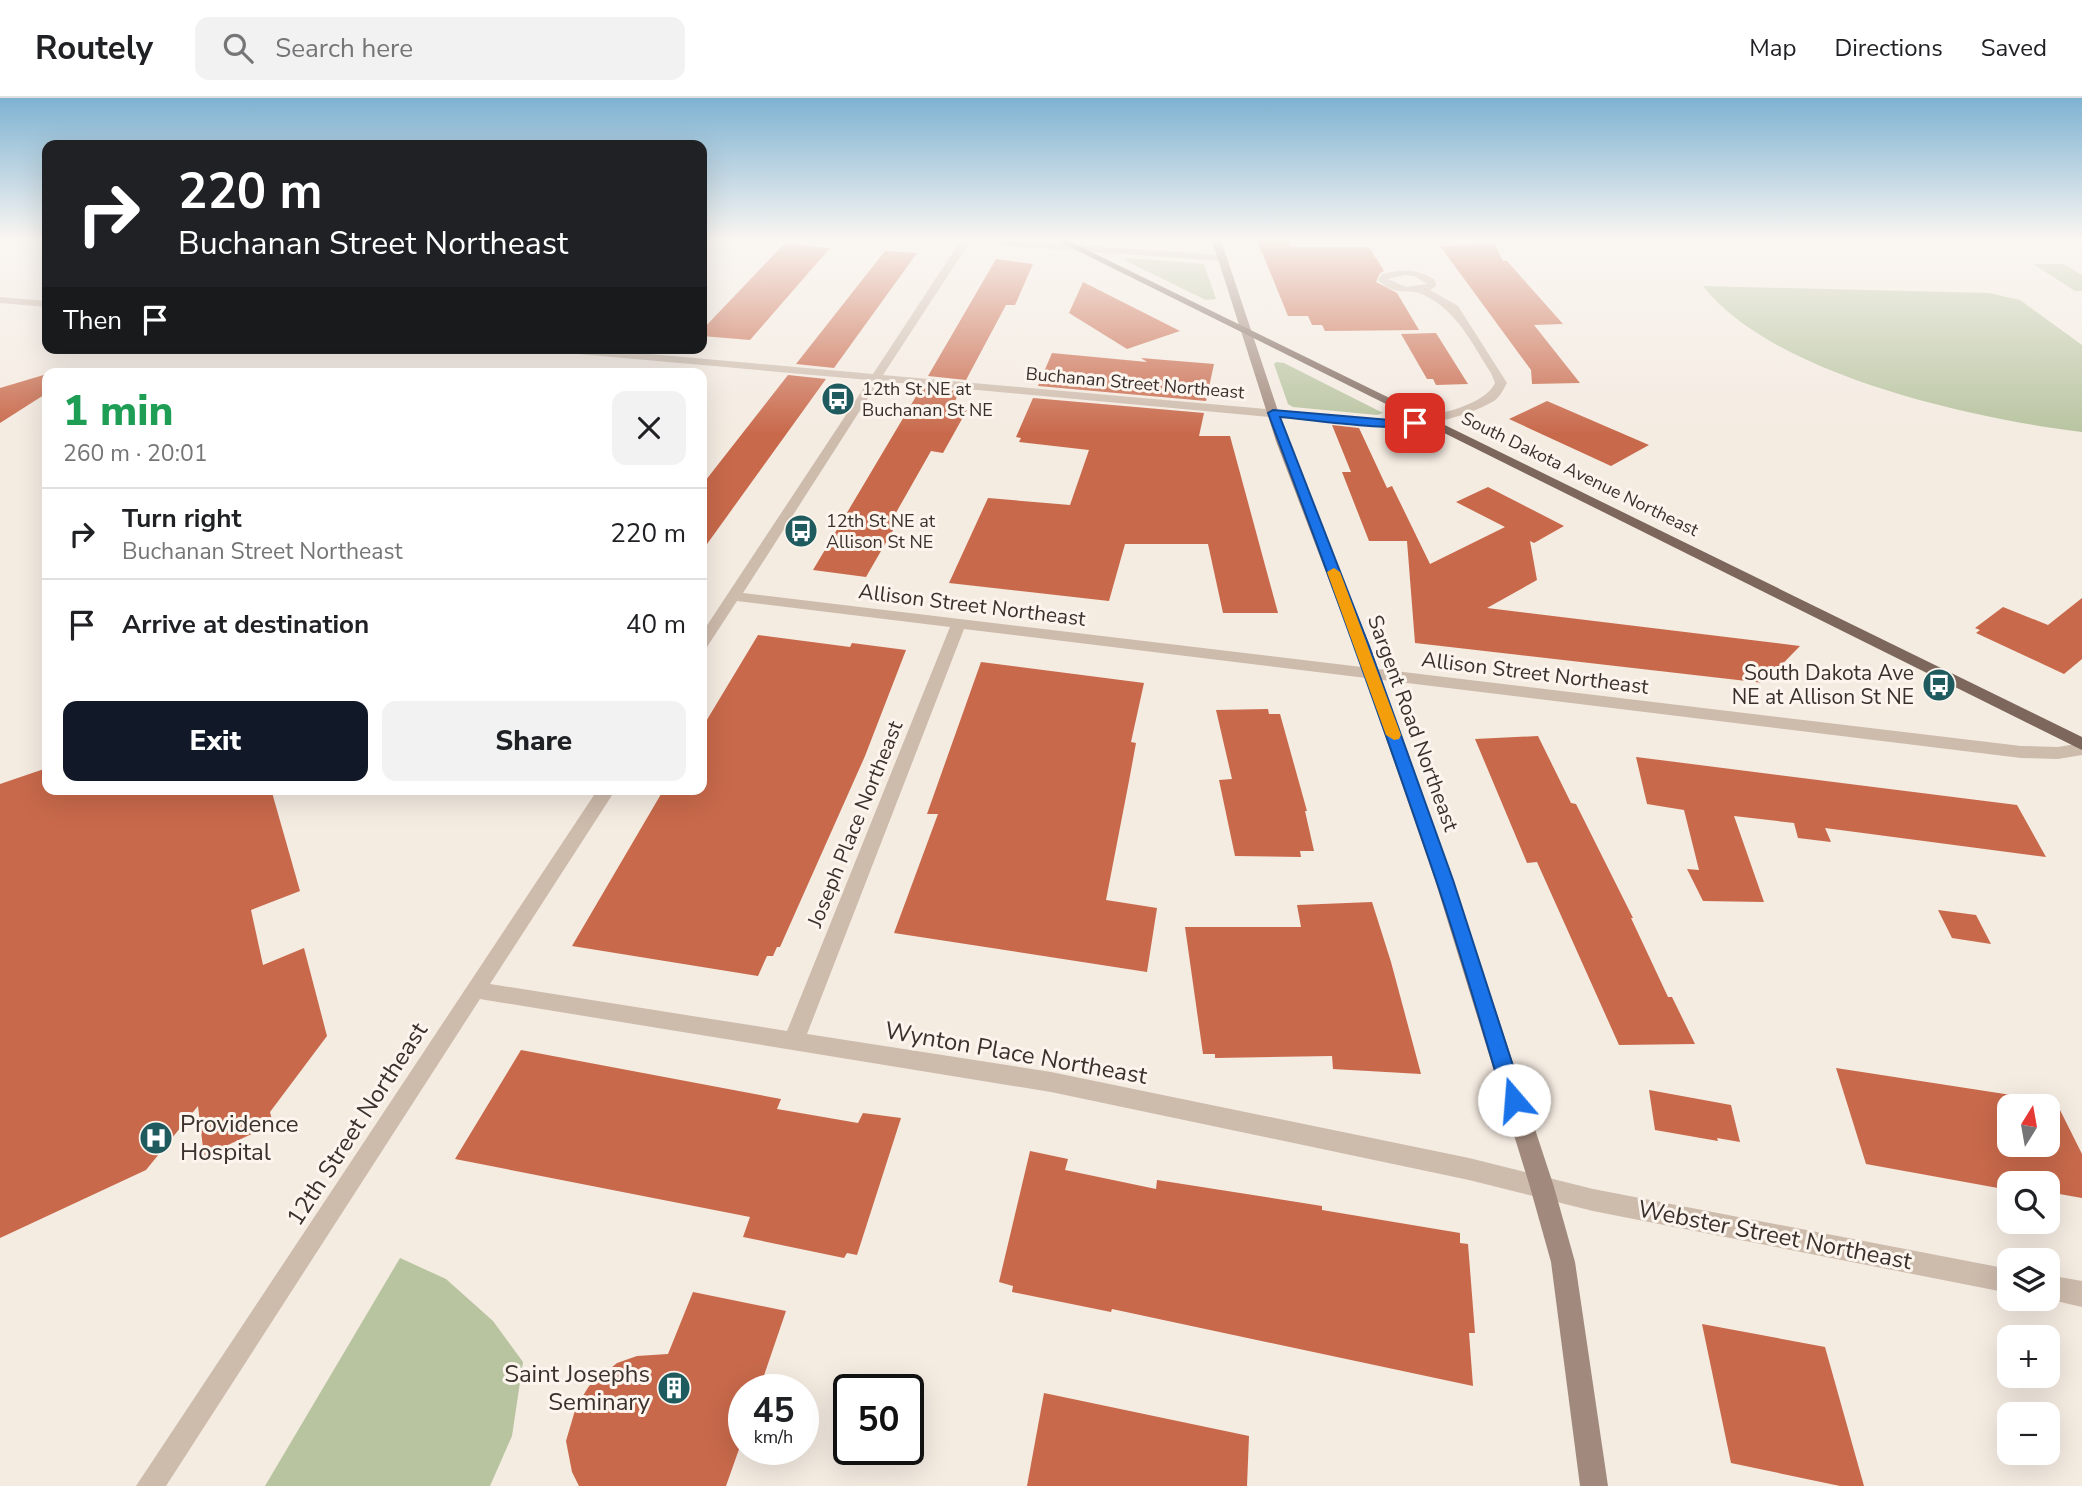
<!DOCTYPE html>
<meta charset="utf-8">
<style>
:root{--surface:#fff;--page:#f2f2f2;--text:#202124;--muted:#757577;--line:#e0e0e0;--accent:#111827}
body{margin:0;font-family:"Nunito Sans",sans-serif;background:var(--page);color:var(--text);height:100vh;display:flex;flex-direction:column;font-size:26px;white-space:nowrap}
*{box-sizing:border-box;margin:0}
p{font-size:23px;color:var(--muted)}
.icon{flex:none;width:38px;height:38px;fill:none;stroke:currentColor;stroke-width:2;stroke-linecap:round;stroke-linejoin:round}
.map{position:relative;flex:1;overflow:hidden}
.side{position:absolute;left:42px;top:270px;width:665px;height:427px;display:flex;flex-direction:column;background:var(--surface);border-radius:14px;box-shadow:0 7px 28px #0002}
.side>*{flex:none}
.hud{position:absolute;left:42px;top:42px;width:665px;height:214px;border-radius:14px;box-shadow:0 7px 28px #0002;background:#202124;color:#fff;overflow:hidden}
.needle{width:46px;rotate:11deg}
.fabs{position:absolute;left:1997px;top:996px;display:grid;gap:14px}
.fabs a{display:grid;place-items:center;width:63px;height:63px;border-radius:14px;background:var(--surface);box-shadow:0 7px 28px #0002;font-size:35px}
.speed{position:absolute;left:728px;top:1276px;display:flex;gap:14px;font-size:35px;font-weight:700;text-align:center}
.speed>*{display:grid;place-content:center;width:91px;height:91px;border-radius:50%;background:var(--surface);box-shadow:0 7px 28px #0002;line-height:1}
.speed small{font-size:18px;font-weight:400}
.speed .limit{border:4px solid #111;border-radius:10px;background:#fff;color:#111}
.pin{position:absolute;display:grid;place-items:center;width:60px;height:60px;color:#fff;margin:-30px;border-radius:14px;box-shadow:0 4px 10px #0006}
.me{position:absolute;width:77px;margin:-38px;rotate:342deg;stroke-linejoin:round;filter:drop-shadow(0 0 5px #0008)}
.turn{display:flex;align-items:center;gap:24px;height:147px;padding:0 21px;font-size:32px}
.turn .icon{width:91px;height:91px;stroke-width:2.5}
.turn b{display:block;font-size:49px;line-height:60px}
.then{display:flex;align-items:center;height:66px;padding:0 21px;background:#0003;gap:14px;font-size:26px}
.round{display:grid;place-items:center;flex:none;width:74px;height:74px;border-radius:14px;background:var(--page)}
.overview{display:flex;align-items:center;justify-content:space-between;height:119px;padding:0 21px}
h1{font-size:42px;font-weight:800;line-height:52px;color:#1e9e55}
.button{display:flex;gap:14px;margin-top:auto;padding:14px 21px}
.button a{flex:1;height:80px;border-radius:14px;background:var(--accent);color:#fff;font-size:28px;font-weight:800;line-height:80px;text-align:center}
.button a+a{background:var(--page);color:var(--text)}
ul{padding:0;list-style:none}
li{display:flex;align-items:center;gap:21px;height:91px;padding:0 21px;border-top:2px solid var(--line)}
li div{flex:1}
li b{display:block;font-size:26px}
li em{font-style:normal}
header{display:flex;align-items:center;gap:42px;box-sizing:border-box;height:98px;padding:0 35px;background:var(--surface);border-bottom:2px solid var(--line)}
header strong{font-size:33px}
nav{display:flex;gap:38px;margin-inline-start:auto;font-size:24px}
.search{width:490px;height:63px;background:var(--page);display:flex;align-items:center;gap:18px;box-sizing:border-box;padding:0 24px;border-radius:14px;color:var(--muted);font-size:26px}
.map>svg:first-child{display:block}
</style>
<header>
<strong>Routely</strong>
<div class="search"><svg class="icon" aria-label="search" viewBox="0 0 24 24"><circle cx="10" cy="10" r="6"/><path d="M15 15l6 6"/></svg>Search here</div>
<nav><a>Map</a><a>Directions</a><a>Saved</a></nav>
</header>
<div class="map">
<svg width="2082" height="1388" viewBox="0 0 2082 1388">
<rect width="100%" height="100%" fill="#f4ebe1"/>
<g fill="#b8c4a0">
<path d="M1129,160L1204,166L1216,201L1206,202L1124,162Z"/>
<path d="M2033,166H2064L2082,177V193H2075Z"/>
<path d="M1703,188L1989,195L2020,202L2082,247V334C1974,321 1772,277 1703,188Z"/>
<path d="M1276,264L1284,265L1383,315L1377,317L1293,309L1288,306L1274,266Z"/>
<path d="M400,1160L446,1181L493,1223L523,1264L512,1338L490,1388H265Z"/>
</g>
<g fill="#c8694b" fill-rule="evenodd">
<path d="M1257,142H1288L1291,149H1369L1384,173L1380,175L1376,184L1397,195L1419,232L1325,233L1322,227H1312L1308,218H1288Z"/>
<path d="M784,146L830,150L750,242L702,238V232Z"/>
<path d="M1495,147L1503,163H1507L1563,226L1534,227L1580,285L1532,286L1531,272L1440,148Z"/>
<path d="M885,153L917,155L834,270L796,266Z"/>
<path d="M996,161L1033,166L1015,207H1006L966,282L928,278Z"/>
<path d="M1083,184L1180,233L1127,251L1069,215Z"/>
<path d="M1436,235L1468,286L1436,287L1433,281H1427L1401,236Z"/>
<path d="M1052,255L1147,264L1141,260L1214,266L1206,303L1038,288Z"/>
<path d="M47,276V295L0,325V290Z"/>
<path d="M788,277L826,281L702,453V387Z"/>
<path d="M921,290L960,293L951,311L967,312L943,355L931,353L893,420L891,426L896,427L866,479L813,472Z"/>
<path d="M1033,300L1204,315L1199,338H1230L1278,515H1223L1208,446H1125L1109,503L949,485L988,400L1070,407L1089,352L1019,344L1021,340L1016,339Z"/>
<path d="M1547,303L1649,347L1611,368L1509,321Z"/>
<path d="M1332,327L1359,330L1387,390L1392,388L1430,466L1505,429L1456,404L1488,389L1564,428L1534,445L1530,443L1537,482L1487,510L1800,548L1764,585L1415,545L1407,443H1369L1342,374H1351Z"/>
<path d="M2082,500V561L2064,576L1976,535L1980,532L1975,530L2003,509L2048,527Z"/>
<path d="M758,537L850,549L852,545L906,552L865,658L780,849H777L773,858H767L758,878L572,848L664,691H702V630Z"/>
<path d="M981,564L1144,585L1131,644L1136,645L1129,683L1106,802L1157,810L1147,874L894,835L938,716H927Z"/>
<path d="M1268,611L1269,616H1280L1307,713H1305L1314,753H1300L1301,759L1235,758L1219,682L1232,681L1216,612Z"/>
<path d="M1538,638L1571,705L1576,706L1633,820H1631L1668,899H1672L1695,946L1619,947L1537,764L1527,765L1475,641Z"/>
<path d="M1636,659L2017,707L2046,759L1825,730L1831,744L1798,740L1794,725L1734,718L1764,804L1703,803L1687,771L1699,772L1684,712L1647,706Z"/>
<path d="M47,670V691H271L300,793L251,812L263,867L304,850L327,938L270,1014L273,1026L204,1058L198,1008L146,1072L0,1140V686Z"/>
<path d="M1372,804L1391,864L1421,976L1333,971L1332,958L1215,960V956H1203L1185,829H1301L1297,807Z"/>
<path d="M1938,812L1976,817L1991,846L1952,840Z"/>
<path d="M521,952L781,1001L777,1011L858,1025L863,1015L901,1020L857,1157L847,1155L844,1160L743,1139L750,1119L455,1061Z"/>
<path d="M1836,970L2056,1004L2082,1056V1100L2048,1094V1085H2009V1092L1866,1066ZM2009,1008H2048V1046H2009Z"/>
<path d="M1649,992L1731,1007L1740,1044L1717,1040L1718,1043L1655,1032Z"/>
<path d="M1030,1053L1068,1061L1065,1072L1156,1091L1157,1082L1322,1108V1112L1460,1135V1145L1468,1146L1475,1235H1469L1473,1288L1112,1211L1111,1214L1012,1194L1013,1188L999,1184Z"/>
<path d="M693,1194L786,1213L759,1292H744V1337L726,1388H579L572,1374L566,1343L576,1309L589,1288L617,1265L637,1258L668,1256Z"/>
<path d="M1702,1226L1825,1249L1864,1388H1840L1731,1365Z"/>
<path d="M1044,1295L1249,1338L1247,1388H1027Z"/>
</g>
<g fill="none" stroke-linecap="round" stroke-linejoin="round">
<g fill="#cdbbac" fill-rule="evenodd">
<path d="M961,142H998L1222,157L1227,160L1222,163L969,145L883,277L1390,322C1418,321 1482,312 1495,285L1491,275C1471,244 1458,214 1424,197C1408,189 1396,200 1378,182L1382,176C1403,171 1416,170 1435,182L1436,188L1430,192L1458,208L1507,285C1503,292 1500,299 1494,303C1464,320 1424,328 1390,330L879,283L743,495L2021,648L2058,649L2082,645V657L2058,661L2021,660L964,531L807,936L1051,974L1469,1060L1593,1091L2009,1171V1195L1593,1113L1469,1082L1051,994L480,901L166,1388H136L598,691H616L490,886L787,933L950,529L737,503L707,549L702,551V535L869,282L545,253L540,250H584L873,276ZM1404,177L1415,178L1427,186L1406,189L1388,181Z"/>
<path d="M0,199L47,203V209L0,205Z"/>
<path d="M2048,1177L2082,1183V1209L2043,1200H2048Z"/>
</g>
<path fill="#a18a7d" fill-rule="evenodd" d="M1212,142H1221L1288,343L1370,548L1453,782L1554,1089L1575,1164L1608,1388H1580L1551,1164L1530,1089L1435,782L1354,548L1276,343Z"/>
<path fill="#7d675c" fill-rule="evenodd" d="M1056,142H1067L2082,639V652Z"/>
</g>
<linearGradient id="sky" x2="0" y2="1"><stop stop-color="#7eb2d2"/><stop offset="0.42" stop-color="#faf6f2"/><stop offset="1" stop-color="#faf6f2" stop-opacity="0"/></linearGradient>
<rect width="2082" height="336" fill="url(#sky)"/>
<path fill="#1a73e8" stroke="#114b97" stroke-width="2" d="M1273,312L1390,322L1415,321L1421,325C1405,336 1305,321 1280,319L1369,548L1453,782L1524,1002L1521,1008L1514,1011L1507,1008L1504,1002C1481,927 1460,852 1435,779C1382,623 1326,469 1268,315Z"/>
<path fill="#f59e0b" d="M1334,470L1340,474L1401,637L1399,641L1394,642L1386,637L1327,474Z"/>
<defs>
<symbol id="bus-disc" viewBox="-11 -11 22 22"><circle r="9.5" fill="#1f5a5e" stroke="#fbf5ee"/><path d="M-5-6H5V4H4V6H2V4H-2V6H-4V4H-5ZM-3.5-4V0h7V-4ZM-3.5 1.2v1.5H-2V1.2ZM2 1.2v1.5H3.5V1.2Z" fill="#fff"/></symbol>
<symbol id="hospital-disc" viewBox="-11 -11 22 22"><circle r="9.5" fill="#1f5a5e" stroke="#fbf5ee"/><path d="M-5-5h3v3.5h4V-5h3V5h-3V1.5h-4V5h-3Z" fill="#fff"/></symbol>
<symbol id="building-disc" viewBox="-11 -11 22 22"><circle r="9.5" fill="#1f5a5e" stroke="#fbf5ee"/><path d="M-4-6H4V6H1V3H-1V6H-4ZM-2.5-4.3h1.7v1.8h-1.7ZM.8-4.3h1.7v1.8H.8ZM-2.5-1h1.7V.8h-1.7ZM.8-1h1.7V.8H.8Z" fill="#fff"/></symbol>
</defs>
<g fill-rule="evenodd">
<use href="#bus-disc" x="819" y="282" width="38" height="38"/>
<use href="#bus-disc" x="782" y="414" width="38" height="38"/>
<use href="#bus-disc" x="1920" y="568" width="38" height="38"/>
<use href="#hospital-disc" x="137" y="1021" width="38" height="38"/>
<use href="#building-disc" x="655" y="1271" width="38" height="38"/>
</g>
<g text-anchor="middle" dominant-baseline="central" stroke-width="6" stroke-linejoin="round" paint-order="stroke">
<g font-size="18" fill="#3b302b" stroke="#fbf5ee">
<text transform="translate(1135 285) rotate(5)">Buchanan Street Northeast</text>
<text transform="translate(1580 376) rotate(26)">South Dakota Avenue Northeast</text>
</g>
<g font-size="18" fill="#3b302b" stroke="#fbf5ee" text-anchor="start">
<text x="862" y="291">12th St NE at<tspan x="862" dy="21">Buchanan St NE</tspan></text>
<text x="826" y="423">12th St NE at<tspan x="826" dy="21">Allison St NE</tspan></text>
</g>
<g font-size="21" fill="#3b302b" stroke="#fbf5ee">
<text transform="translate(972 507) rotate(7)">Allison Street Northeast</text>
<text transform="translate(1535 575) rotate(7)">Allison Street Northeast</text>
<text transform="translate(1413 625) rotate(70)">Sargent Road Northeast</text>
<text transform="translate(855 726) rotate(-68)">Joseph Place Northeast</text>
</g>
<g font-size="21" fill="#3b302b" stroke="#fbf5ee" text-anchor="end">
<text x="1914" y="575">South Dakota Ave<tspan x="1914" dy="24">NE at Allison St NE</tspan></text>
</g>
<g font-size="24" fill="#3b302b" stroke="#fbf5ee">
<text transform="translate(1016 955) rotate(10)">Wynton Place Northeast</text>
<text transform="translate(357 1026) rotate(-57)">12th Street Northeast</text>
<text transform="translate(1775 1137) rotate(11)">Webster Street Northeast</text>
</g>
<g font-size="24" fill="#3b302b" stroke="#fbf5ee" text-anchor="start">
<text x="180" y="1026">Providence<tspan x="180" dy="28">Hospital</tspan></text>
<text x="650" y="1276" text-anchor="end">Saint Josephs<tspan x="650" dy="28">Seminary</tspan></text>
</g>
</g>
</svg>
<div class="fabs">
<a><svg class="needle" viewBox="-14 -14 28 28"><path d="M0-13l5 13h-10z" fill="#e53935"/><path d="M0 13l5-13h-10z" fill="#757577"/></svg></a>
<a><svg class="icon" aria-label="search" viewBox="0 0 24 24"><circle cx="10" cy="10" r="6"/><path d="M15 15l6 6"/></svg></a>
<a><svg class="icon" aria-label="layers" viewBox="0 0 24 24"><path d="M12 4l9 5-9 5-9-5zM3 14l9 5 9-5"/></svg></a>
<a>+</a>
<a>−</a>
</div>
<div class="speed"><div>45<small>km/h</small></div><div class="limit">50</div></div>
<div class="pin" style="left:1415px;top:325px;background:#d93025"><svg class="icon" aria-label="arrive" viewBox="0 0 24 24"><path d="M6 21V4h12l-3 4 3 4H6"/></svg></div>
<svg class="me" style="left:1514px;top:1002px" viewBox="-20 -20 40 40"><circle r="19" fill="#fff"/><path d="M0-13L10 11 0 6-10 11z" fill="#1a73e8"/></svg>
<div class="hud">
<div class="turn"><svg class="icon" aria-label="right" viewBox="0 0 24 24"><path d="M7 20v-9h11M14 6l5 5-5 5"/></svg><div><b>220 m</b>Buchanan Street Northeast</div></div>
<div class="then">Then<svg class="icon" aria-label="arrive" viewBox="0 0 24 24"><path d="M6 21V4h12l-3 4 3 4H6"/></svg></div>
</div>
<section class="side">
<div class="overview"><div><h1>1 min</h1><p>260 m · 20:01</p></div><a class="round"><svg class="icon" aria-label="close" viewBox="0 0 24 24"><path d="M6 6l12 12M18 6L6 18"/></svg></a></div>
<ul>
<li><svg class="icon" aria-label="right" viewBox="0 0 24 24"><path d="M7 20v-9h11M14 6l5 5-5 5"/></svg><div><b>Turn right</b><p>Buchanan Street Northeast</p></div><em>220 m</em></li>
<li><svg class="icon" aria-label="arrive" viewBox="0 0 24 24"><path d="M6 21V4h12l-3 4 3 4H6"/></svg><div><b>Arrive at destination</b></div><em>40 m</em></li>
</ul>
<div class="button"><a>Exit</a><a>Share</a></div>
</section>
</div>
